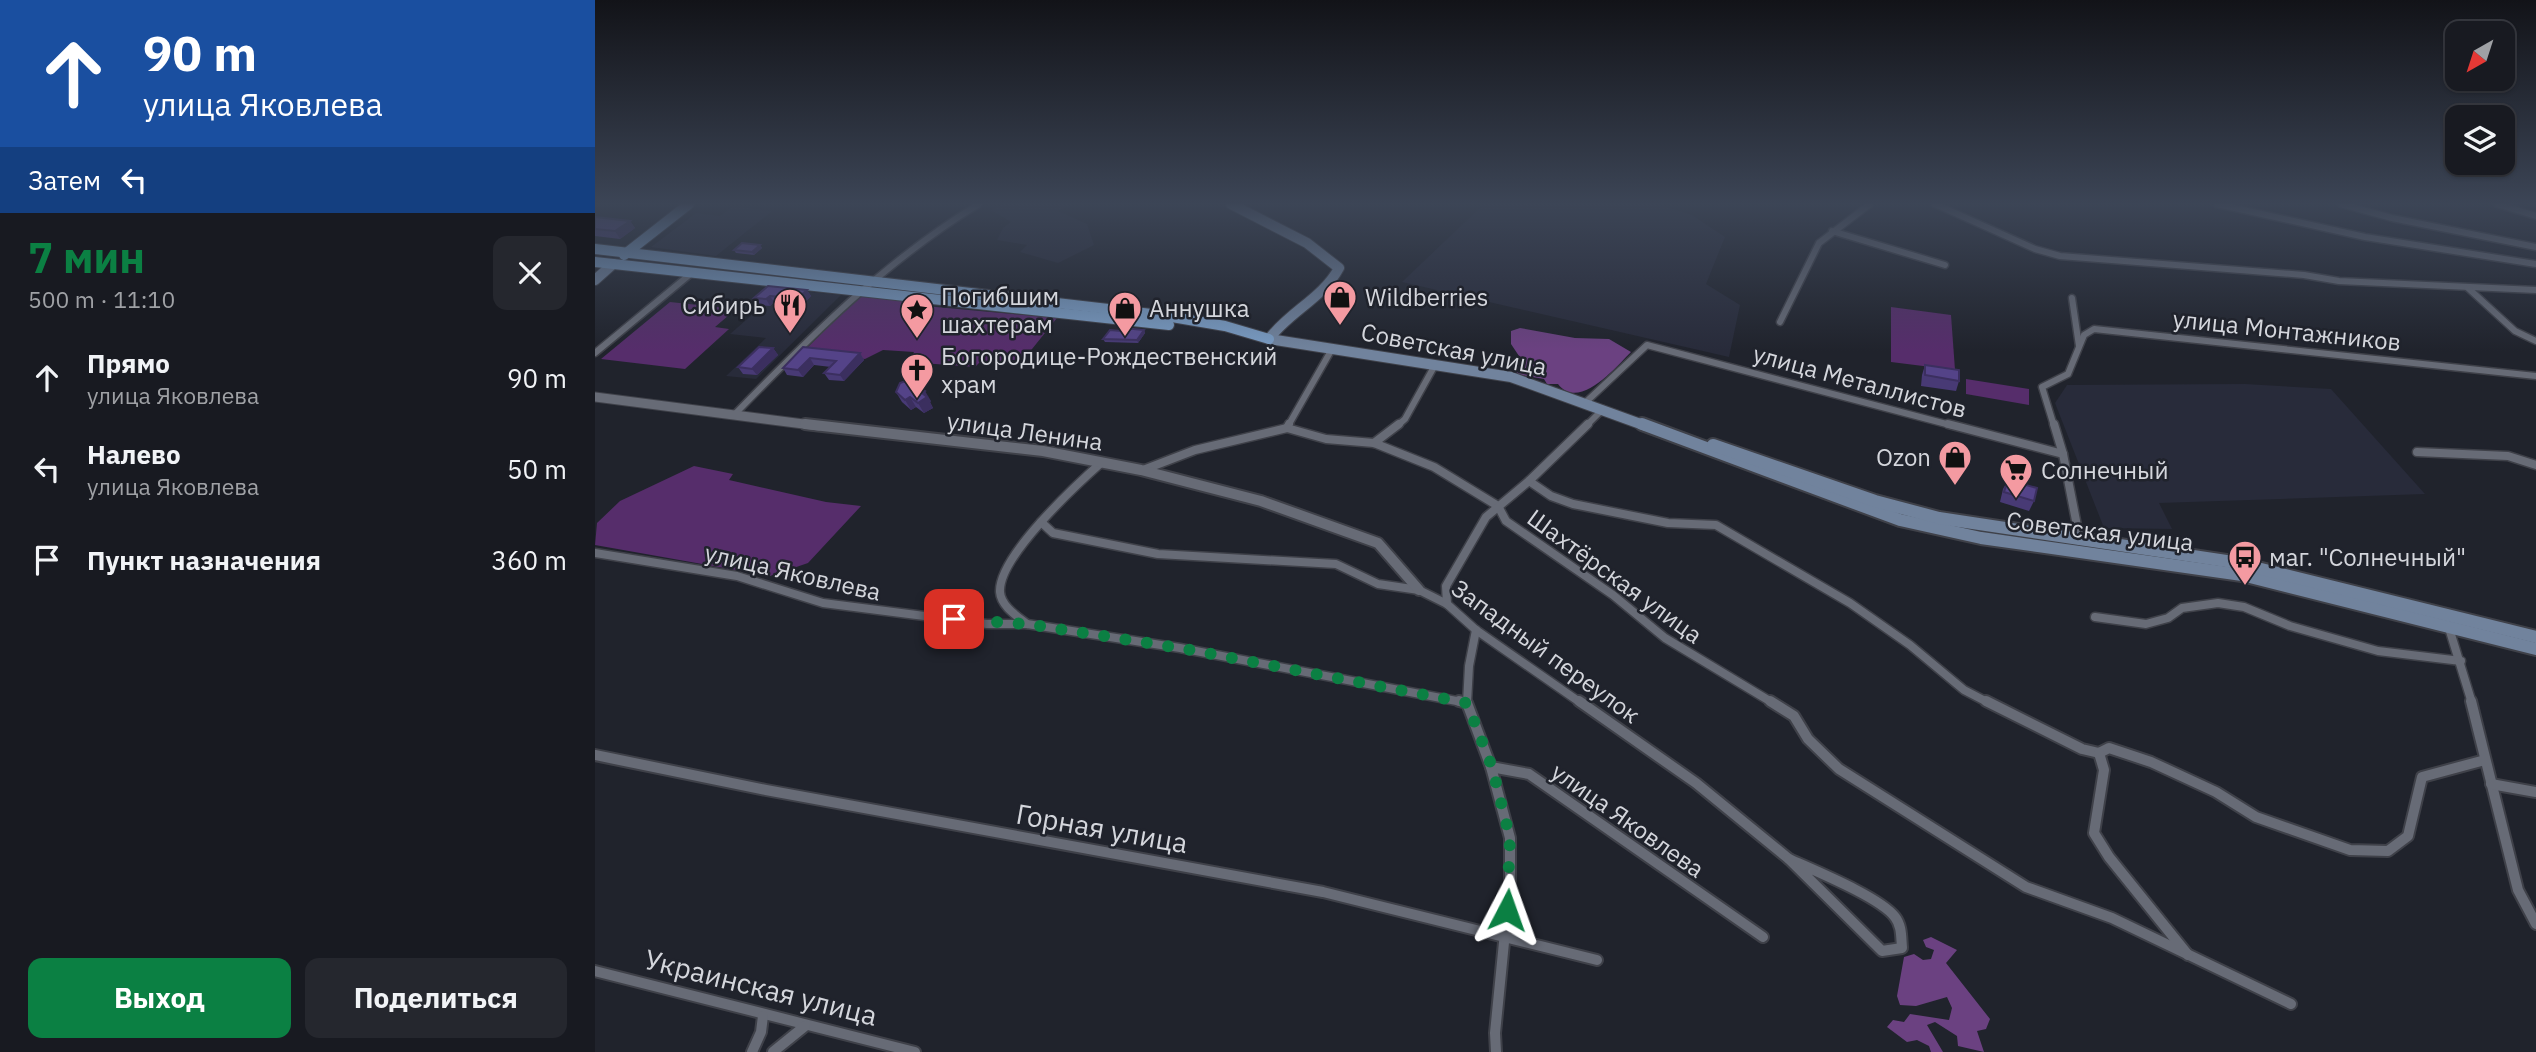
<!DOCTYPE html>
<html lang="ru">
<meta charset="utf-8">
<style>
:root{--surface:#181a21;--page:#25272e;--text:#f1f3f6;--muted:#9fa1a5;--line:#36383f;--accent:#0b8043}
body{margin:0;font-family:"IBM Plex Sans",sans-serif;background:var(--page);color:var(--text);height:100vh;display:flex;flex-direction:column;font-size:26px;white-space:nowrap}
*{box-sizing:border-box;margin:0}
p{font-size:23px;color:var(--muted)}
.icon{flex:none;width:38px;height:38px;fill:none;stroke:currentColor;stroke-width:2;stroke-linecap:round;stroke-linejoin:round}
.map{position:relative;flex:1;overflow:hidden}
.details{display:flex;flex-direction:column;background:var(--surface);width:595px}
.details>*{flex:none}
.guide{background:#1a4fa0;color:#fff;overflow:hidden}
.needle{width:46px;rotate:219deg}
.controls{position:absolute;left:1850px;top:21px;display:grid;gap:14px}
.controls a{display:grid;place-items:center;width:70px;height:70px;border-radius:14px;background:var(--surface);box-shadow:0 2px 5px #0004,0 0 0 2px var(--line);font-size:35px}
.pin{position:absolute;display:grid;place-items:center;width:60px;height:60px;color:#fff;margin:-30px;border-radius:14px;box-shadow:0 4px 10px #0006}
.me{position:absolute;width:77px;margin:-38px;rotate:4deg;stroke-linejoin:round;filter:drop-shadow(0 0 5px #0008)}
.turn{display:flex;align-items:center;gap:24px;height:147px;padding:0 28px;font-size:32px}
.turn .icon{width:91px;height:91px;stroke-width:2.5}
.turn b{display:block;font-size:49px;line-height:60px}
.then{display:flex;align-items:center;height:66px;padding:0 28px;background:#0003;gap:14px;font-size:26px}
.round{display:grid;place-items:center;flex:none;width:74px;height:74px;border-radius:14px;background:var(--page)}
.summary{display:flex;align-items:center;justify-content:space-between;height:119px;padding:0 28px}
h1{font-size:42px;font-weight:800;line-height:52px;color:var(--accent)}
.primary-button{display:flex;gap:14px;margin-top:auto;padding:14px 28px}
.primary-button a{flex:1;height:80px;border-radius:14px;background:var(--accent);color:#fff;font-size:28px;font-weight:800;line-height:80px;text-align:center}
.primary-button a+a{background:var(--page);color:var(--text)}
ul{padding:0;list-style:none}
li{display:flex;align-items:center;gap:21px;height:91px;padding:0 28px}
li div{flex:1}
li b{display:block;font-size:26px}
li em{font-style:normal}
main{display:flex;flex:1;min-height:0}
.map>svg:first-child{display:block}
</style>
<main>
<section class="details">
<div class="guide">
<div class="turn"><svg class="icon" aria-label="ahead" viewBox="0 0 24 24"><path d="M12 20V5M6 11l6-6 6 6"/></svg><div><b>90 m</b>улица Яковлева</div></div>
<div class="then">Затем<svg class="icon" aria-label="left" viewBox="0 0 24 24"><path d="M17 20v-9H6M10 6l-5 5 5 5"/></svg></div>
</div>
<div class="summary"><div><h1>7 мин</h1><p>500 m · 11:10</p></div><a class="round"><svg class="icon" aria-label="close" viewBox="0 0 24 24"><path d="M6 6l12 12M18 6L6 18"/></svg></a></div>
<ul>
<li><svg class="icon" aria-label="ahead" viewBox="0 0 24 24"><path d="M12 20V5M6 11l6-6 6 6"/></svg><div><b>Прямо</b><p>улица Яковлева</p></div><em>90 m</em></li>
<li><svg class="icon" aria-label="left" viewBox="0 0 24 24"><path d="M17 20v-9H6M10 6l-5 5 5 5"/></svg><div><b>Налево</b><p>улица Яковлева</p></div><em>50 m</em></li>
<li><svg class="icon" aria-label="arrive" viewBox="0 0 24 24"><path d="M6 21V4h12l-3 4 3 4H6"/></svg><div><b>Пункт назначения</b></div><em>360 m</em></li>
</ul>
<div class="primary-button"><a>Выход</a><a>Поделиться</a></div>
</section>
<div class="map">
<svg width="1941" height="1052" viewBox="0 0 1941 1052">
<rect width="100%" height="100%" fill="#20232c"/>
<g fill="#282b3a">
<path d="M407,204H477L463,211L492,224L499,245L463,263L425,252L432,245L402,240L408,228L416,222L396,210Z"/>
<path d="M889,204H1062L1097,215L1130,237L1111,284L1145,305L1134,357L807,282Z"/>
<path d="M138,206L177,211L121,256L56,247L101,213L125,216Z"/>
<path d="M174,288L246,295L161,379L131,376L171,338L135,334L158,314L147,312Z"/>
<path d="M1650,384L1736,389L1830,494L1564,503L1577,529L1509,528L1460,403L1472,385Z"/>
</g>
<g fill="#562d6b">
<path d="M264,296L328,303L330,306L462,318L429,359L384,363L380,367L314,362L319,352L288,350L270,359L208,352Z"/>
<path d="M75,302L141,309L120,327L134,329L90,369L6,359Z"/>
<path d="M1296,307L1356,315L1360,370L1296,362Z"/>
<path d="M1371,379L1434,389V405L1371,394Z"/>
<path d="M99,466L138,474L134,480L231,502L266,506L213,563L175,576L0,545L2,523L25,501Z"/>
</g>
<g fill="#6b4181">
<path d="M925,328L980,338L1014,339L1036,352C1022,366 984,412 963,384H952L949,379L921,374L924,356L916,344V331Z"/>
<path d="M1336,937L1362,950L1351,963L1395,1019L1391,1029L1382,1031L1389,1052L1363,1046L1362,1036L1340,1022L1332,1025L1348,1052H1336L1334,1046L1322,1040L1312,1042L1292,1027L1298,1020L1309,1022L1315,1014L1354,1020L1357,1008L1352,997L1321,1006L1305,1005L1302,996L1309,957L1319,954L1328,960L1336,959L1339,950L1331,947L1328,940Z"/>
</g>
<g fill="none" stroke-linecap="round" stroke-linejoin="round">
<defs>
<g id="minor-far2">
<path d="M1340,204L1440,249L1465,256L1709,275L1744,281L1941,290"/>
<path d="M1622,204L1770,237L1941,264"/>
<path d="M1746,204L1797,218L1941,247"/>
<path d="M1902,204L1941,216"/>
<path d="M1237,231L1350,265"/>
<path d="M1873,288L1920,331L1941,341"/>
<path d="M1477,298L1484,346"/>
<path d="M1185,322L1224,243L1275,204"/>
<path d="M0,353L93,276"/>
<path d="M991,402L1052,345L1359,426"/>
<path d="M139,415C215,337 290,261 384,204"/>
<path d="M693,426L737,349"/>
<path d="M802,426L810,419L840,365"/>
<path d="M991,426L1008,409"/>
<path d="M1459,426L1447,387L1473,374L1489,335L1499,329L1941,376"/>
</g>
<g id="minor-far1">
<path d="M694,424L692,428L731,439L779,443L839,467L903,506L911,521L1018,595L1070,638L1178,703"/>
<path d="M1353,424L1468,454"/>
<path d="M1459,424L1468,454L1485,541"/>
<path d="M779,443L804,424"/>
<path d="M1822,452L1913,456L1941,465"/>
<path d="M548,470L600,450L692,428"/>
<path d="M934,481L956,496L978,504L1073,523L1121,525L1255,603L1315,645L1369,690L1394,703"/>
<path d="M446,522L458,533L563,554L741,564L783,584L824,590L852,604L881,630L986,703"/>
<path d="M0,553L142,576L228,603L392,624H432L585,648L872,703"/>
<path d="M852,604L851,586L891,517L934,481L993,424"/>
<path d="M1500,617L1551,624L1573,618L1587,608L1623,603L1649,607L1695,626L1783,651L1866,661"/>
<path d="M432,624C422,616 406,606 405,592C403,557 481,485 507,462"/>
<path d="M1854,628L1877,703"/>
<path d="M872,703L874,666L881,630"/>
</g>
<g id="minor">
<path d="M864,701L872,703L896,767L934,774L1168,937"/>
<path d="M984,701L1101,783L1194,859"/>
<path d="M1175,701L1199,716L1213,739L1244,769L1431,887L1517,918L1696,1004"/>
<path d="M1391,701L1487,749L1504,753L1514,748L1556,762L1621,792L1661,817L1755,850L1793,851L1813,836L1827,777L1890,760"/>
<path d="M1876,701L1923,890L1941,924"/>
<path d="M1504,753L1509,770L1499,833L1514,857L1593,955"/>
<path d="M0,755L171,790L728,892L1002,960"/>
<path d="M896,767L915,838V882L900,1033L901,1052"/>
<path d="M1896,784L1941,792"/>
<path d="M1194,859C1218,870 1285,897 1300,917C1307,926 1306,937 1307,948L1287,951Z"/>
<path d="M0,971L320,1052"/>
<path d="M157,1052L166,1032L168,1016"/>
<path d="M178,1052L210,1026"/>
</g>
<path id="tertiary-far1" d="M0,397L224,426"/>
<path id="tertiary" d="M210,424L448,451L546,470L666,501L783,543L824,590"/>
<g id="secondary-far1">
<path d="M636,204L712,243L744,268C728,298 694,312 674,339L916,377L1051,426"/>
<path d="M0,280L18,264"/>
</g>
<g id="secondary">
<path d="M1047,424L1305,520L1386,538L1647,575L1941,649"/>
<path d="M1118,445L1280,501L1344,518L1638,562L1941,637"/>
</g>
<g id="primary">
<path d="M0,249L565,315L630,326L674,339"/>
<path d="M29,255L94,204"/>
<path d="M0,262L574,325"/>
</g>
</defs>
<use href="#minor-far2" stroke="#3f4149" stroke-width="9"/>
<use href="#minor-far1" stroke="#3f4149" stroke-width="11"/>
<use href="#minor" stroke="#3f4149" stroke-width="14"/>
<use href="#tertiary-far1" stroke="#3f4149" stroke-width="11"/>
<use href="#tertiary" stroke="#3f4149" stroke-width="14"/>
<use href="#secondary-far1" stroke="#3f4149" stroke-width="12"/>
<use href="#secondary" stroke="#3f4149" stroke-width="16"/>
<use href="#primary" stroke="#3f4149" stroke-width="12"/>
<use href="#minor-far2" stroke="#676b76" stroke-width="6"/>
<use href="#minor-far1" stroke="#676b76" stroke-width="8"/>
<use href="#minor" stroke="#676b76" stroke-width="10"/>
<use href="#tertiary-far1" stroke="#676b76" stroke-width="9"/>
<use href="#tertiary" stroke="#676b76" stroke-width="10"/>
<use href="#secondary-far1" stroke="#71839d" stroke-width="10"/>
<use href="#secondary" stroke="#71839d" stroke-width="12"/>
<use href="#primary" stroke="#7a9cc3" stroke-width="10"/>
</g>
<g fill="#483a75">
<path d="M0,217L35,221L40,228L25,239L0,236Z"/>
<path d="M165,245L167,248L159,255L141,253L139,250Z"/>
<path d="M212,290L216,296L207,305L179,302L175,306L164,305L159,298Z"/>
<path d="M549,330L550,333L543,343L510,342L508,339L526,331Z"/>
<path d="M208,347L265,353L269,360L249,381L234,380L229,373L236,367L219,365L208,377L192,375L188,368Z"/>
<path d="M178,348L183,355L162,375L148,374L143,367Z"/>
<path d="M1330,365L1364,381L1361,391L1326,386L1327,375Z"/>
<path d="M301,392L336,401L335,402L338,408L329,413L321,407L316,410L307,402Z"/>
<path d="M1413,480L1439,501L1434,511L1405,502L1408,489Z"/>
</g>
<g fill="#3b2f5f">
<path d="M35,221L40,228L25,239L20,231Z"/>
<path d="M165,245L167,248L159,255L157,252Z"/>
<path d="M212,290L216,296L207,305L203,298Z"/>
<path d="M175,296L179,302L175,306L171,299Z"/>
<path d="M549,330L550,333L543,343L542,340Z"/>
<path d="M178,348L183,355L162,375L157,369Z"/>
<path d="M265,353L269,360L249,381L245,375Z"/>
<path d="M215,358L219,365L208,377L203,370Z"/>
<path d="M330,391L336,401L335,402L338,408L329,413L323,403L327,393Z"/>
<path d="M315,397L321,407L316,410L310,400Z"/>
</g>
<g fill="#544388" stroke="#3b2f5f" stroke-width="2">
<path d="M0,217L35,221L20,231L0,229Z"/>
<path d="M147,243L165,245L157,252L139,250Z"/>
<path d="M173,286L212,290L203,298L175,296L171,299L159,298Z"/>
<path d="M528,328L549,330L542,340L508,339L515,330L526,331Z"/>
<path d="M164,347L178,348L157,369L143,367Z"/>
<path d="M208,347L265,353L245,375L229,373L241,361L215,358L203,370L188,368Z"/>
<path d="M1330,365L1364,370V381L1330,375Z"/>
<path d="M313,380L330,391L327,393L332,397L323,403L315,397L310,400L301,392L305,383Z"/>
<path d="M1413,480L1442,488L1439,501L1409,492Z"/>
</g>
<linearGradient id="sky" x2="0" y2="1"><stop stop-color="#121318"/><stop offset="0.58" stop-color="#3c4556"/><stop offset="1" stop-color="#3c4556" stop-opacity="0"/></linearGradient>
<rect width="1941" height="351" fill="url(#sky)"/>
<g fill="none" stroke-linecap="round" stroke-linejoin="round">
<path stroke="#0b8043" stroke-width="12" stroke-dasharray="0 21.6" d="M359,619L432,624L585,648L872,703L897,767L915,838L912,910"/>
</g>
<defs>
<symbol id="shop-pin" viewBox="-11 -11 22 30"><path d="M0 17L-7.5 6A9.5 9.5 0 1 1 7.5 6Z" fill="#f49aa1" stroke="#20232c"/><path d="M-5-2.5h2.3a2.7 3.5 0 0 1 5.4 0H5L5.5 6h-11ZM-1.5-2.5h3a1.5 2.3 0 0 0-3 0Z" fill="#111"/></symbol>
<symbol id="restaurant-pin" viewBox="-11 -11 22 30"><path d="M0 17L-7.5 6A9.5 9.5 0 1 1 7.5 6Z" fill="#f49aa1" stroke="#20232c"/><path d="M-5-6h1v4h1v-4h1v4h1v-4h1v5L-1.5 .5V6h-2V.5L-5-1ZM5-6V6H3V1.5H1.5Q1.5-4 5-6Z" fill="#111"/></symbol>
<symbol id="sight-pin" viewBox="-11 -11 22 30"><path d="M0 17L-7.5 6A9.5 9.5 0 1 1 7.5 6Z" fill="#f49aa1" stroke="#20232c"/><path d="M0-6L1.8-2.2L6-1.7L2.9 1.2L3.7 5.4L0 3.3L-3.7 5.4L-2.9 1.2L-6-1.7L-1.8-2.2Z" fill="#111"/></symbol>
<symbol id="church-pin" viewBox="-11 -11 22 30"><path d="M0 17L-7.5 6A9.5 9.5 0 1 1 7.5 6Z" fill="#f49aa1" stroke="#20232c"/><path d="M-1.2-6h2.4v3.5h3.3v2.4h-3.3V6h-2.4V-.1h-3.3v-2.4h3.3Z" fill="#111"/></symbol>
<symbol id="supermarket-pin" viewBox="-11 -11 22 30"><path d="M0 17L-7.5 6A9.5 9.5 0 1 1 7.5 6Z" fill="#f49aa1" stroke="#20232c"/><path d="M-6-5.5h2.5l.6 2H6L4.5 2H-2.5L-4.4-4H-6ZM-1.5 3.2a1.3 1.3 0 1 0 .1 0ZM3 3.2a1.3 1.3 0 1 0 .1 0Z" fill="#111"/></symbol>
<symbol id="bus-pin" viewBox="-11 -11 22 30"><path d="M0 17L-7.5 6A9.5 9.5 0 1 1 7.5 6Z" fill="#f49aa1" stroke="#20232c"/><path d="M-5-6H5V4H4V6H2V4H-2V6H-4V4H-5ZM-3.5-4V0h7V-4ZM-3.5 1.2v1.5H-2V1.2ZM2 1.2v1.5H3.5V1.2Z" fill="#111"/></symbol>
</defs>
<g fill-rule="evenodd">
<use href="#shop-pin" x="726" y="278" width="38" height="52"/>
<use href="#restaurant-pin" x="176" y="286" width="38" height="52"/>
<use href="#shop-pin" x="511" y="289" width="38" height="52"/>
<use href="#sight-pin" x="303" y="291" width="38" height="52"/>
<use href="#church-pin" x="303" y="351" width="38" height="52"/>
<use href="#shop-pin" x="1341" y="438" width="38" height="52"/>
<use href="#supermarket-pin" x="1402" y="451" width="38" height="52"/>
<use href="#bus-pin" x="1631" y="538" width="38" height="52"/>
</g>
<g text-anchor="middle" dominant-baseline="central" stroke-width="5" stroke-linejoin="round" paint-order="stroke">
<g font-size="24" fill="#d4d6dc" stroke="#20232c" text-anchor="start">
<text x="346" y="296">Погибшим<tspan x="346" dy="28">шахтерам</tspan></text>
<text x="770" y="297">Wildberries</text>
<text x="170" y="305" text-anchor="end">Сибирь</text>
<text x="554" y="308">Аннушка</text>
<text x="346" y="356">Богородице-Рождественский<tspan x="346" dy="28">храм</tspan></text>
<text x="1336" y="457" text-anchor="end">Ozon</text>
<text x="1446" y="470">Солнечный</text>
<text x="1674" y="557">маг. "Солнечный"</text>
</g>
<g font-size="24" fill="#d4d6dc" stroke="#20232c">
<text transform="translate(1692 330) rotate(6)">улица Монтажников</text>
<text transform="translate(859 349) rotate(11)">Советская улица</text>
<text transform="translate(1265 381) rotate(15)">улица Металлистов</text>
<text transform="translate(430 431) rotate(8)">улица Ленина</text>
<text transform="translate(1505 531) rotate(7)">Советская улица</text>
<text transform="translate(198 572) rotate(13)">улица Яковлева</text>
<text transform="translate(1020 576) rotate(36)">Шахтёрская улица</text>
<text transform="translate(951 651) rotate(36)">Западный переулок</text>
<text transform="translate(1033 820) rotate(35)">улица Яковлева</text>
</g>
<g font-size="28" fill="#d4d6dc" stroke="#20232c">
<text transform="translate(507 828) rotate(10)">Горная улица</text>
<text transform="translate(166 987) rotate(14)">Украинская улица</text>
</g>
</g>
</svg>
<div class="controls">
<a><svg class="needle" viewBox="-14 -14 28 28"><path d="M0-13l5 13h-10z" fill="#e53935"/><path d="M0 13l5-13h-10z" fill="#9fa1a5"/></svg></a>
<a><svg class="icon" aria-label="layers" viewBox="0 0 24 24"><path d="M12 4l9 5-9 5-9-5zM3 14l9 5 9-5"/></svg></a>
</div>
<div class="pin" style="left:359px;top:619px;background:#d93025"><svg class="icon" aria-label="arrive" viewBox="0 0 24 24"><path d="M6 21V4h12l-3 4 3 4H6"/></svg></div>
<svg class="me" style="left:912px;top:910px" viewBox="-20 -20 40 40"><path d="M0-17L14 15 0 8-14 15z" fill="#0b8043" stroke="#fff" stroke-width="4"/></svg>
</div>
</main>
